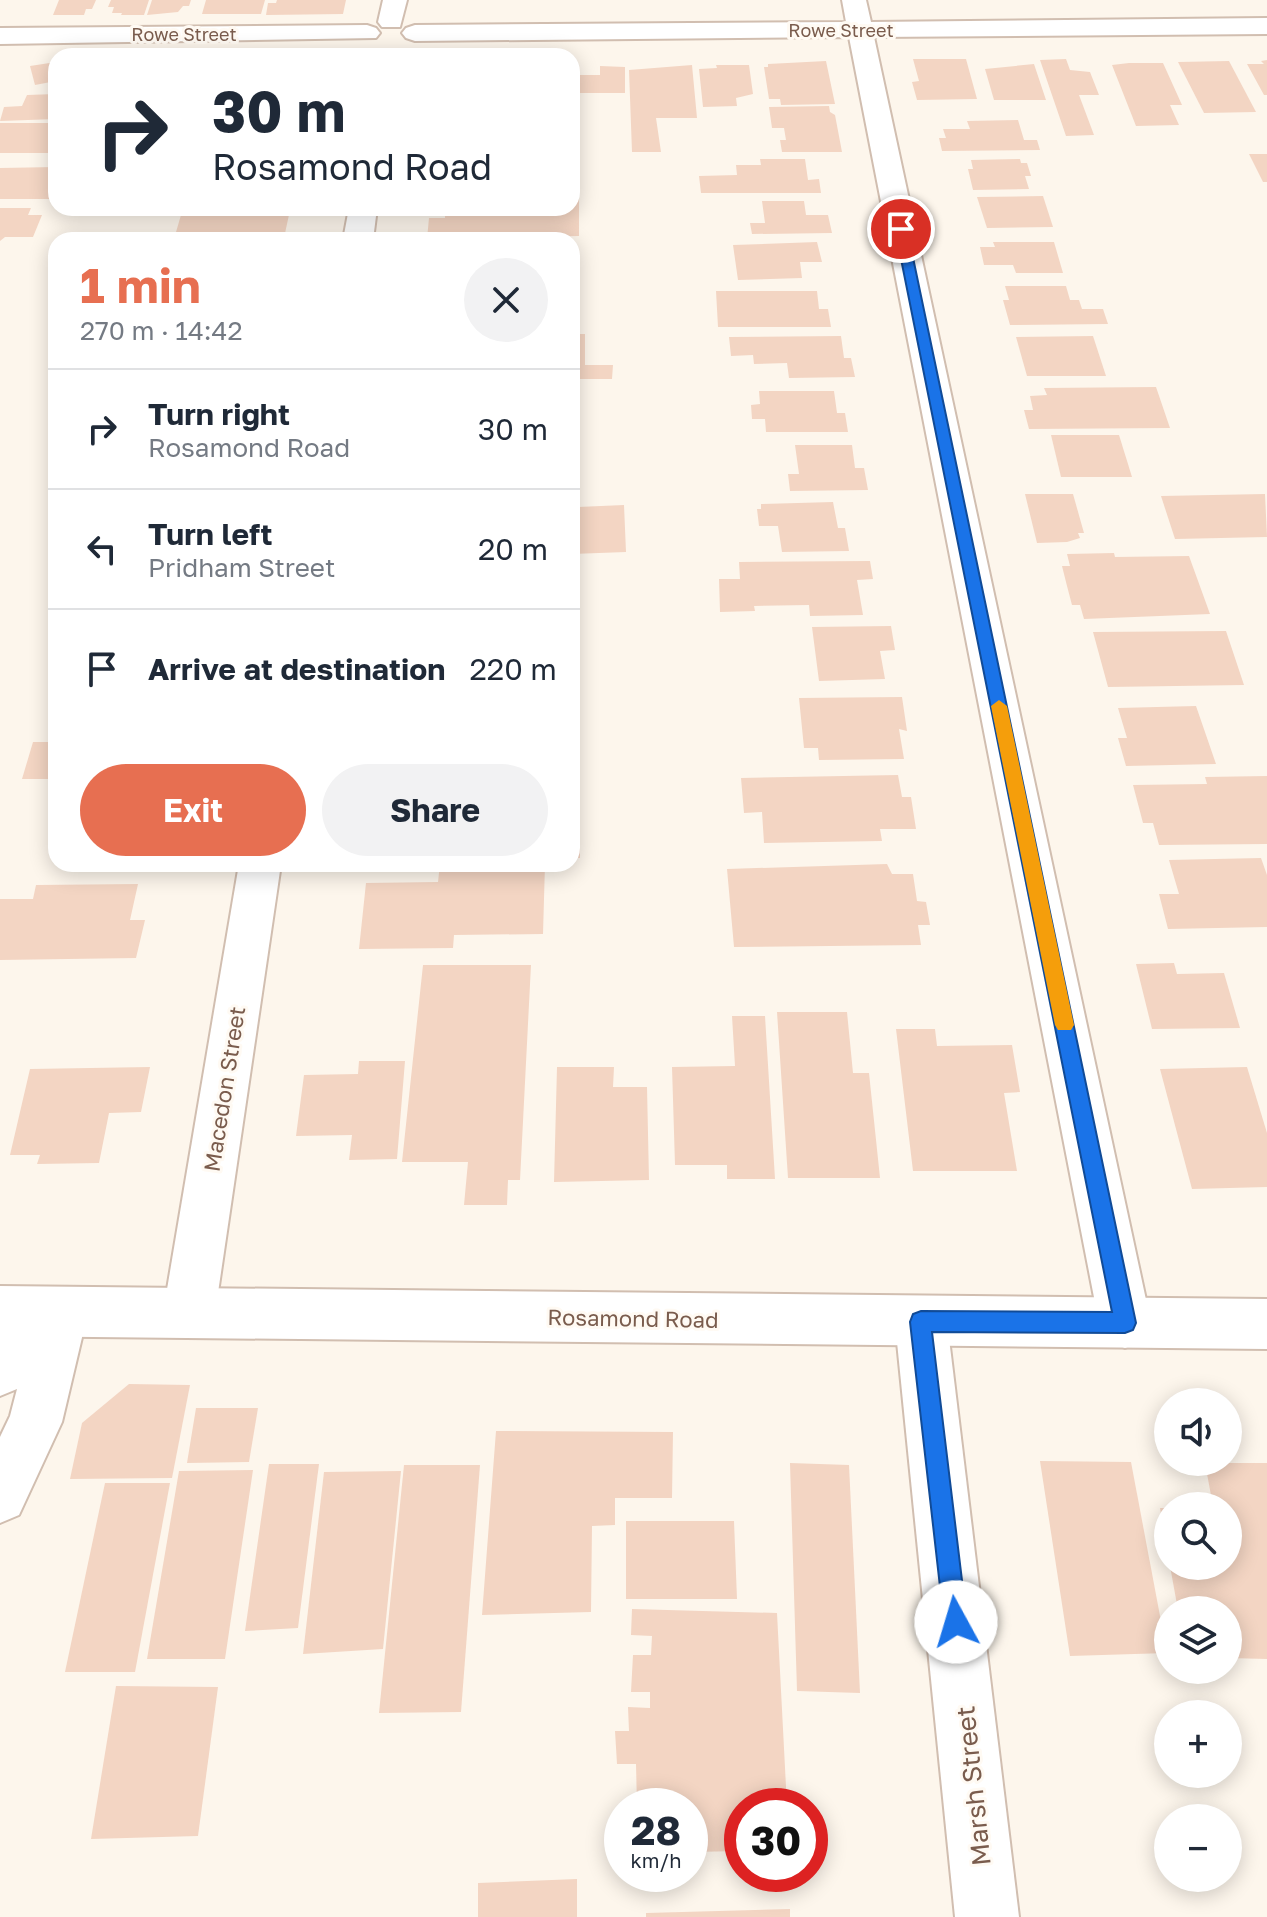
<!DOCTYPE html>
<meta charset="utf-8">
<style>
:root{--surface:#fff;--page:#f2f2f3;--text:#1f2937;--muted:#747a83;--line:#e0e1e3;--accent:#e76f51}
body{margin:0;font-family:"Golos Text",sans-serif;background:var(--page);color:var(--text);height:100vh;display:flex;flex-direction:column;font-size:30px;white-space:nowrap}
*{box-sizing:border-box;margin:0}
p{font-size:26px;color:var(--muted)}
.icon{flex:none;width:44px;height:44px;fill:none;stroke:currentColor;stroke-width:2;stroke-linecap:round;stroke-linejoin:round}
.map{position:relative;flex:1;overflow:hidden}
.details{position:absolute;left:48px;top:232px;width:532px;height:640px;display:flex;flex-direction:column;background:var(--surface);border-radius:24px;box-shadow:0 4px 20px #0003}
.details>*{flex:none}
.hud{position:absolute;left:48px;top:48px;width:532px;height:168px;border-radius:24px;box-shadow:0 4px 20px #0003;background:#fff;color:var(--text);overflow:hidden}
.tools{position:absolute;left:1154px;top:1388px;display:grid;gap:16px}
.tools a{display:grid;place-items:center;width:88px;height:88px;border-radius:50%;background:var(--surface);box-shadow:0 4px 20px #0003;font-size:40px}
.speed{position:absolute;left:604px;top:1788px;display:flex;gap:16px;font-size:40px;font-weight:700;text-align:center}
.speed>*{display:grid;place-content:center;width:104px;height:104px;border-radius:50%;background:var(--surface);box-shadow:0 4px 20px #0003;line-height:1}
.speed small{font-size:20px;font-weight:400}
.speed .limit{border:12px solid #d22;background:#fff;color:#111}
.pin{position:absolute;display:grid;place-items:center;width:68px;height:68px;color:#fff;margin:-34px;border:4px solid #fff;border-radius:50%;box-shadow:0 2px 8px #0007}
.me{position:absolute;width:88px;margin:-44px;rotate:354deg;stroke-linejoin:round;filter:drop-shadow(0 0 6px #0008)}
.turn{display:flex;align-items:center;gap:28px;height:168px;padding:0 32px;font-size:36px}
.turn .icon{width:104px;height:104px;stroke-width:2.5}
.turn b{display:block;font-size:56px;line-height:68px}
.round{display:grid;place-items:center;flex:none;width:84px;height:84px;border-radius:42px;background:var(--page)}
.head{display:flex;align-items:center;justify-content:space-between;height:136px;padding:0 32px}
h1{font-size:48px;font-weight:700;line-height:60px;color:var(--accent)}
.cta{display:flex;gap:16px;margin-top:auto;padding:16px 32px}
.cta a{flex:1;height:92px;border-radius:48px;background:var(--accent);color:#fff;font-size:32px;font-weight:700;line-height:92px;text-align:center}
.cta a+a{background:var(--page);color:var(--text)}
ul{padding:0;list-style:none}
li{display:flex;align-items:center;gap:24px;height:120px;padding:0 32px;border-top:2px solid var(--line)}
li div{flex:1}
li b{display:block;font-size:30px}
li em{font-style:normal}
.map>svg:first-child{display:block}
</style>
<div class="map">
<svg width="1267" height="1917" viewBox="0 0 1267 1917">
<rect width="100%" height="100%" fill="#fdf6ec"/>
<g fill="#f3d5c3">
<path d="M59,0H96L92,9H86L84,15H53Z"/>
<path d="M111,0H149L144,15H121L122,13H112L114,7H108Z"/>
<path d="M152,0H191L189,6H183L178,12L147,15Z"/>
<path d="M206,0H265L261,14H202Z"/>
<path d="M277,0H346L343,14L266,15L268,3H276Z"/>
<path d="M913,59H966L977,99L917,100L912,82L919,81Z"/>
<path d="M1066,59L1070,70L1090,72L1099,95H1079L1094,135L1066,136L1040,60Z"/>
<path d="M1267,60V95H1264L1247,64H1264L1261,61Z"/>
<path d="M826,61L835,104L781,105L780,99H769L764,67H768V64Z"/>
<path d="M1229,61L1256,112L1204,113L1178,62Z"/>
<path d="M56,62V81L35,85L30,66Z"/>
<path d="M1129,63H1163L1182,105H1170L1179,125L1136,126L1112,65Z"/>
<path d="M1034,64L1046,100H994L985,69Z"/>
<path d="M692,65L697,118H656L661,152H632L629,70Z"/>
<path d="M716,65H749L753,94L736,98L737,106L703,107L699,69L717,68Z"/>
<path d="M600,66L625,67V93H572V75H600Z"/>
<path d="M56,94L52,106H56V119L0,121L4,107L22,106L27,95Z"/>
<path d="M829,106L830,112L835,115L842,152H782L780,140H786L784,128H772L769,107Z"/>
<path d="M1018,120L1024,140H1037L1040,150L942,151L939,138H946L943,129H970L967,121Z"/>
<rect x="0" y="123" width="56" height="30"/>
<path d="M1249,154H1267V182H1263Z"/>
<rect x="572" y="156" width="5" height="36"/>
<path d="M760,159H805L808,180L819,179L821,193H701L699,176L737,175L736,165H761Z"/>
<path d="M1020,159L1021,163H1027L1031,176H1025L1029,189L973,190L968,169H973L971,160Z"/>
<path d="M56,167V199H0V168Z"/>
<path d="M572,196H579V236L427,239L429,218H445V214H452V208H572Z"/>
<path d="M1043,196L1053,227L987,228L977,197Z"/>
<path d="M762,201H804L806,215H828L832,233L752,234L750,223H765Z"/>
<path d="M0,208H31L28,215H42L33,237H5L0,241Z"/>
<path d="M183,208H268L290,210L284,238L174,239Z"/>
<path d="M817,242L822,262H800L802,278L738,280L733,245Z"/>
<path d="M993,242H1054L1063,273H1016L1013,265H984L980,247H995Z"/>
<path d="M1005,286H1066L1070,300H1079L1082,309H1103L1108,324L1010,325L1003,300H1009Z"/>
<path d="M716,291H817L819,309H828L831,327H718Z"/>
<path d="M572,334H585V365H613L612,379H572Z"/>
<path d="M841,336L844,358H851L855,377L789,378L787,363L754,364L753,355L731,356L729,337Z"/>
<path d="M1093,336L1106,376H1027L1016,337Z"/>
<path d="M1156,387L1170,428L1029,429L1024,410H1033L1030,396L1047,395L1044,388Z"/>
<path d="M759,391H834L837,413H845L848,432H766L765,419H752L751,405L760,404Z"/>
<path d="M1051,435H1119L1132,477H1061Z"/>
<path d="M795,445H852L855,468H864L868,490L790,491L788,474H799Z"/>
<path d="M1025,494H1073L1084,533H1078L1080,538L1067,542L1037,543Z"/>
<path d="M1265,494L1267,537L1175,539L1161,496Z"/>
<path d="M833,502L838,528H845L849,551L782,552L778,526H759L757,509H761V504Z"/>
<path d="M624,505L626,552L572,554V528L578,527V507Z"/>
<path d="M1114,553L1115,557L1189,556L1210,614L1084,619L1080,605H1072L1067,586L1062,566H1070L1067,554Z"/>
<path d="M870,561L873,579L857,580L863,615L810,616L809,605L754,606L755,611L720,612L719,579H740L739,562Z"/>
<path d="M891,626L895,650L880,651L885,679L819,681L812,627Z"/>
<path d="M1226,631L1244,685L1108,687L1093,632Z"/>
<path d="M902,697L907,731L899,729L904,759L819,760L818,748H804L799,698Z"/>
<path d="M1196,706L1216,764L1126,766L1118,738H1127L1118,708Z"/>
<path d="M56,733V779H22L33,742H53Z"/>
<path d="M898,775L902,797H911L916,829H880L882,841L764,843L762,812L744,813L741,778Z"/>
<path d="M1267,776V844L1159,845L1153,823H1143L1133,785L1207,784L1205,777Z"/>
<rect x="572" y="801" width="8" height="57"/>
<path d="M1261,858L1267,875V927L1168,929L1159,894H1179L1169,860Z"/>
<path d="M440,864H545L543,934L454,935L453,948L359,949L366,883L438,882Z"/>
<path d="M887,864L892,874H913L917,901L926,902L930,925H918L921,945L734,947L727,869Z"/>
<path d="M138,884L130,920H145L136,958L0,960V899H33L36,885Z"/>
<path d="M1174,963L1177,974L1224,973L1240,1028L1152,1029L1136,964Z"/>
<path d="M423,965H531L520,1180H508L507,1205H464L468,1162H402Z"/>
<path d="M777,1012H847L853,1073H869L880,1178H788Z"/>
<path d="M732,1016H765L775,1179H727V1165H675L672,1067L735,1066Z"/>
<path d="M896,1029H935L937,1046L1012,1045L1020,1092L1004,1093L1017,1171H913Z"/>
<path d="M359,1061H405L397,1159L349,1160L352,1135L296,1136L304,1075L358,1074Z"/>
<path d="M150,1067L141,1112L109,1113L99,1163L37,1164L40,1155H10L30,1069Z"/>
<path d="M557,1067H614L613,1087H647L649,1180L554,1182Z"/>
<path d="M1247,1067L1267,1133V1187L1192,1189L1160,1069Z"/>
<path d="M129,1384L190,1385L172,1478L70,1479L82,1423Z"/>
<path d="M196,1408H258L249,1462L187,1463Z"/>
<path d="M496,1431L673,1432L672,1498H615V1525L592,1526L591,1612L482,1615Z"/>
<path d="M1040,1461L1131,1462L1167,1653L1070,1656Z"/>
<path d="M790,1463L849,1465L860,1693L797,1691Z"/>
<path d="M1205,1463H1267V1659L1228,1658V1610H1178L1170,1566H1228V1506H1213Z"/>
<path d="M269,1464H319L298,1628L245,1631Z"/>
<path d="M404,1465H480L461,1712L379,1713Z"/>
<path d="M253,1470L225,1659H147L179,1471Z"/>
<path d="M401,1471L383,1649L303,1654L324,1472Z"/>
<path d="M105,1483H170L135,1672H65Z"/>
<path d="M1160,1508H1168V1545H1166Z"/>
<path d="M626,1521H734L737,1599H626Z"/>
<path d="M632,1609L777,1613L787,1806H742V1851L690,1852V1806H637L636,1764H617L615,1731H629L628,1707L650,1708V1692H631L633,1655H651L652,1636L631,1635Z"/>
<path d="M116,1686L218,1687L198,1836L91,1839Z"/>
<path d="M577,1879V1917H478V1883Z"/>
<path d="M790,1909V1917H646V1913Z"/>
</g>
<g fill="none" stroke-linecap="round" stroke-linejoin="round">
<defs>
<g id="minor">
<path d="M383,0H407L400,27H382L378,22Z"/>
<path d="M842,0H866L871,22L1267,18V34L874,37L1151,1323L1143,1341L1125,1348L1107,1341L1099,1323L849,37L415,41L406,38L402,33L406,28L415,25L846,22Z"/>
<path d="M367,25L376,28L380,33L376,38L0,44V28Z"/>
<path d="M349,208H377L373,240H343Z"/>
<path d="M239,864H281L215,1313L207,1331L189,1338L171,1331L163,1313Z"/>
<path d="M12,1287L30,1294L37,1311L44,1294L62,1287L80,1294L88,1312L62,1422L19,1515L0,1523V1437L10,1416L17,1389L0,1396V1292Z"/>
<path d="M921,1297L939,1304L947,1322L1019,1917H955L895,1322L903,1304Z"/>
</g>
<path id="tertiary" d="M0,1286L1267,1299V1349L0,1336Z"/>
</defs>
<use href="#minor" stroke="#d1beb0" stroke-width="4"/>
<use href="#tertiary" stroke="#d1beb0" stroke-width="4"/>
<use href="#minor" fill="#fff" fill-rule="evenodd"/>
<use href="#tertiary" fill="#fff" fill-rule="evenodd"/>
</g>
<path fill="#1a73e8" stroke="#114b97" stroke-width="2" d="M901,225L907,229L1136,1323L1133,1330L1125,1333L932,1332L967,1622L964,1631L956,1634L947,1631L944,1622L910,1322L913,1314L921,1311L1112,1312L895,229Z"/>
<path fill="#f59e0b" d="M999,700L1007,706L1074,1025L1071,1030H1058L1055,1025L991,706Z"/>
<g text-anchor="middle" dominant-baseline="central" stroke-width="6" stroke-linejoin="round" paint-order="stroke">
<g font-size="18" fill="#7a5c4d" stroke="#fffaf3">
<text x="841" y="30">Rowe Street</text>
<text x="184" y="34">Rowe Street</text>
</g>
<g font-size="22" fill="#7a5c4d" stroke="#fffaf3">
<text transform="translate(224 1089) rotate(-81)">Macedon Street</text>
<text transform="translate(633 1318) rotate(1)">Rosamond Road</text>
</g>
<g font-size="26" fill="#7a5c4d" stroke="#fffaf3">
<text transform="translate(973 1786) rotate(-96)">Marsh Street</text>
</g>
</g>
</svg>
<div class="tools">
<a><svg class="icon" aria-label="sound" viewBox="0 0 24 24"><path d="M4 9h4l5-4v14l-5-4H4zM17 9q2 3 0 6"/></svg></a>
<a><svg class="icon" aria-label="search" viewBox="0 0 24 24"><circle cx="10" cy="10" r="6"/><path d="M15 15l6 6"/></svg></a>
<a><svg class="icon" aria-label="layers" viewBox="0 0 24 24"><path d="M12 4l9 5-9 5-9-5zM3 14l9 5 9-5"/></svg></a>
<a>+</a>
<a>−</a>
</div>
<div class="speed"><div>28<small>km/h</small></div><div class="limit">30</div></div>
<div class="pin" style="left:901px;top:229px;background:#d93025"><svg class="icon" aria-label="arrive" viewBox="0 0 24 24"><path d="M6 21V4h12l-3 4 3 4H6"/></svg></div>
<svg class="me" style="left:956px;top:1622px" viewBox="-20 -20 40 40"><circle r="19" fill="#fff"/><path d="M0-13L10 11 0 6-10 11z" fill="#1a73e8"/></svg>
<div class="hud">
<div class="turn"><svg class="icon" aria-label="right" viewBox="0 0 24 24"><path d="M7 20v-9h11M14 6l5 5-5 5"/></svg><div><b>30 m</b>Rosamond Road</div></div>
</div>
<section class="details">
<div class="head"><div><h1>1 min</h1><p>270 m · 14:42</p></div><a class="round"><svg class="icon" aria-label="close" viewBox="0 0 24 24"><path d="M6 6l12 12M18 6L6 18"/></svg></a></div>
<ul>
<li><svg class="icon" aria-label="right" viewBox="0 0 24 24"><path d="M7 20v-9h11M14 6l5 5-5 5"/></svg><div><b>Turn right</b><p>Rosamond Road</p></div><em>30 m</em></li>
<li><svg class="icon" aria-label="left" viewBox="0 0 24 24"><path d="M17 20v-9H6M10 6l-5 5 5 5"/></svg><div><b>Turn left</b><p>Pridham Street</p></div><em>20 m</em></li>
<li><svg class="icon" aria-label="arrive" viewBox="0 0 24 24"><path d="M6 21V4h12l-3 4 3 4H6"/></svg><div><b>Arrive at destination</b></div><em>220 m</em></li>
</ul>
<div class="cta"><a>Exit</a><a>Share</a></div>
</section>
</div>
